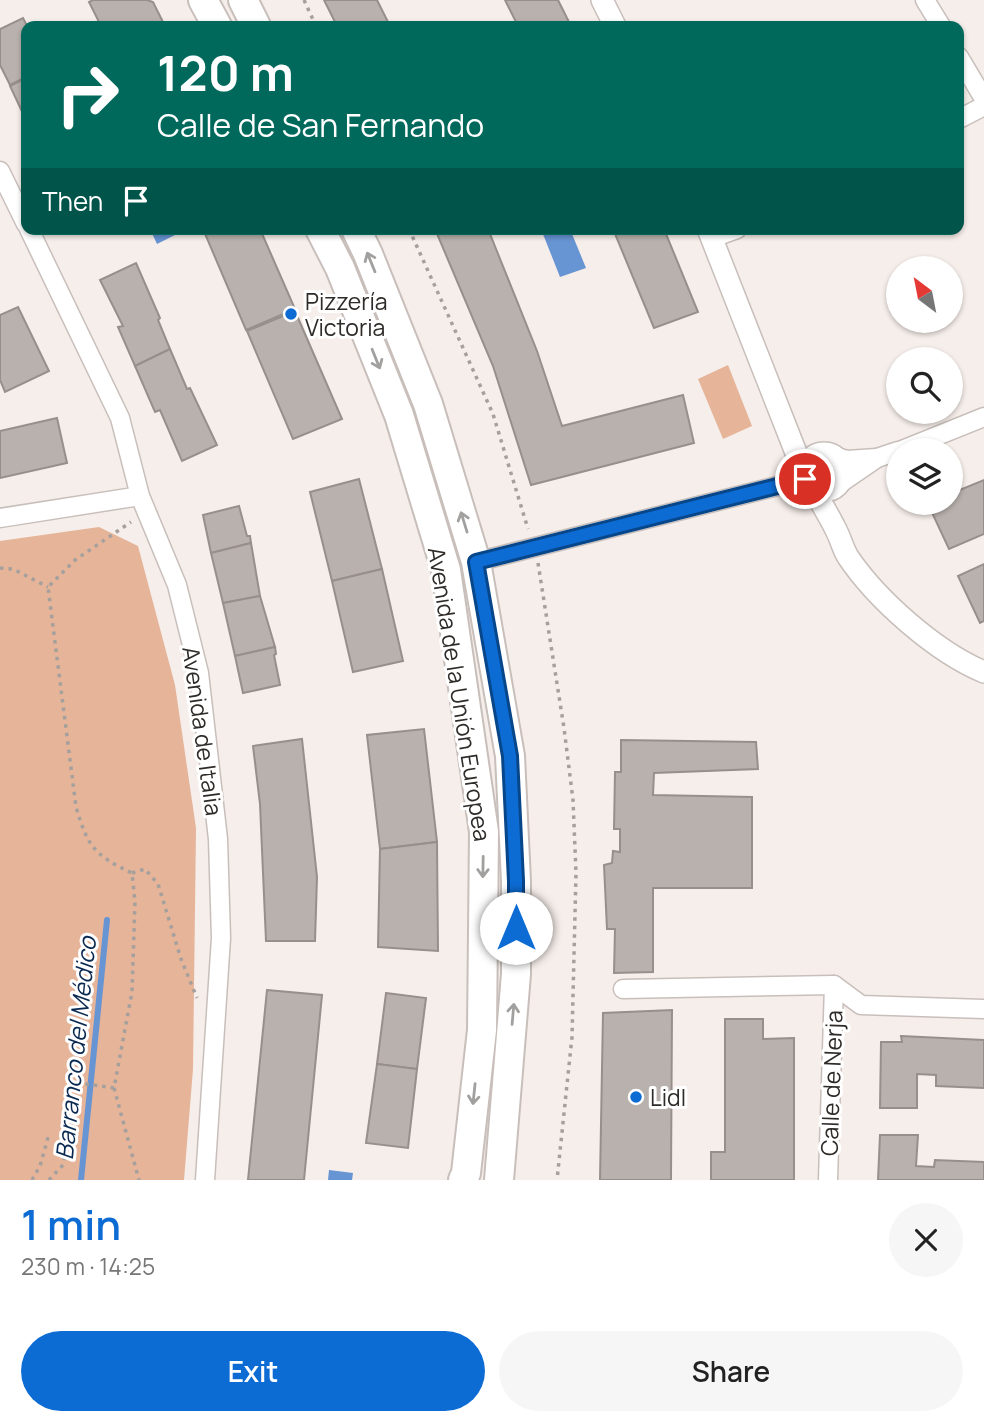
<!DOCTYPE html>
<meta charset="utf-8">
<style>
:root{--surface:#fff;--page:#f6f6f6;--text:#222;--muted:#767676;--accent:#0d6cd4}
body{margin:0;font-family:Manrope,sans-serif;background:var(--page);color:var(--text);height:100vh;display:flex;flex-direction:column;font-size:26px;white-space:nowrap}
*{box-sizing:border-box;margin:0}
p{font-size:23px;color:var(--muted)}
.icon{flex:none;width:38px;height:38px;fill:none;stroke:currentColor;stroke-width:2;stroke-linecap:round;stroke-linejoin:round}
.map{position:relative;height:1180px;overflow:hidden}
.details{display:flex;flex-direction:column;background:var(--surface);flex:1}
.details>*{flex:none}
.guide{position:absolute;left:21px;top:21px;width:943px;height:214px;border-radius:14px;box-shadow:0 2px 5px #0004;background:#00695c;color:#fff;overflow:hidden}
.needle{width:46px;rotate:328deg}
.controls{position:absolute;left:886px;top:256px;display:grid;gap:14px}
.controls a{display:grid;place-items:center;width:77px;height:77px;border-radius:50%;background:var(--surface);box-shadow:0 2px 5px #0004;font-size:35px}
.pin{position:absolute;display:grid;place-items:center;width:60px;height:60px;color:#fff;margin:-30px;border:4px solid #fff;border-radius:50%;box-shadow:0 2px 7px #0007}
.me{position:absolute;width:77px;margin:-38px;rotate:0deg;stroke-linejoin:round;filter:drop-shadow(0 0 5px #0008)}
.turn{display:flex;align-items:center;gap:24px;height:147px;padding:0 21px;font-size:32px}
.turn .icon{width:91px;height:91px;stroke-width:2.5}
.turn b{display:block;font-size:49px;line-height:60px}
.then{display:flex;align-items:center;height:66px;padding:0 21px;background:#0003;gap:14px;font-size:26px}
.round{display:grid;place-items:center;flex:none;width:74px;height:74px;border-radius:37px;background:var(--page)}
.summary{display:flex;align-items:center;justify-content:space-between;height:119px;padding:0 21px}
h1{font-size:42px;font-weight:600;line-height:52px;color:var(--accent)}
.cta{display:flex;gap:14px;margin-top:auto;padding:14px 21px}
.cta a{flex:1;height:80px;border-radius:42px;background:var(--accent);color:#fff;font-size:28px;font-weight:600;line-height:80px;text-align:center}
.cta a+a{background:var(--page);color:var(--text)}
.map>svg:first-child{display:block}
</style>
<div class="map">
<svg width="984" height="1180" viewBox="0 0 984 1180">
<rect width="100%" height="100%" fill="#f6eeea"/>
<g fill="#e5b499">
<path d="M728,365L752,426L723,439L698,379Z"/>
<path d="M99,527L138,546L175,685L196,828L193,1069L184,1180H0V541Z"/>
</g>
<g fill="#6794d2">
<path d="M150,229H187L157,244Z"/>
<path d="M541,229H570L586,268L560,277Z"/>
<path d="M329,1170L353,1173L352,1180H328Z"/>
</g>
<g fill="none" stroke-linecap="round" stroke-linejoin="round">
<path stroke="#6794d2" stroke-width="6" d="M81,1180L107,920"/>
</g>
<g fill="#b9b1ad" stroke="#978f8b" stroke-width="2">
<path d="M93,0H147L153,2L165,26H101L89,2Z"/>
<path d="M324,0H377L390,26H337Z"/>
<path d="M505,0H558L571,26H518Z"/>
<path d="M23,18L27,26L26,77L10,85L0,65V29Z"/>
<path d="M26,78V120L10,86Z"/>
<path d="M203,229H260L295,309L246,330Z"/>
<path d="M435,229H488L537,351L562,426L683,395L694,443L531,485L493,366Z"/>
<path d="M613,229H664L698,312L654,328Z"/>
<path d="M136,263L160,318L158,320L170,349L135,366L118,327L123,326L100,280Z"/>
<path d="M18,307L49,371L5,392L0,380V315Z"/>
<path d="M295,311L342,419L293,439L247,331Z"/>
<path d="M170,349L187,389L190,388L217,445L182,461L160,410L155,412L135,366Z"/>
<path d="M57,418L67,463L0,478V431Z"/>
<path d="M359,479L382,569L332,581L310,492Z"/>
<path d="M984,480V534L949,549L928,504L950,502V494Z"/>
<path d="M239,506L247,536H250L251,543L211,553L203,515Z"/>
<path d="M251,543L260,596L223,603L211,553Z"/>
<path d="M984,564V621L980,623L958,576Z"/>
<path d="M382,569L403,661L353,672L332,581Z"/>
<path d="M260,596L275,647L235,656L223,603Z"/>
<path d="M275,647L276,654L274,655L280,685L243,693L235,656Z"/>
<path d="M424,729L437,842L380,849L367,735Z"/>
<path d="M302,739L317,877L315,941H266L260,804L253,746Z"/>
<path d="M621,740L756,742L758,769L654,773L653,795L752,797V888H653V972L614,973L615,929H607L604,865L612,863L613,851L620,852V829H614L615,772H621Z"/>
<path d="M437,842L438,951L378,947L380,849Z"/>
<path d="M267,990L322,995L304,1180H248Z"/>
<path d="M386,993L426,998L417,1069L377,1064Z"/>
<path d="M672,1010L671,1180H600L603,1013Z"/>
<path d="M725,1019H763V1039L794,1038V1180H711V1152H725Z"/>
<path d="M901,1036L984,1040V1088L936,1086V1075L917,1074V1108H880L881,1042H902Z"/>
<path d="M377,1064L417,1069L408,1148L366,1143Z"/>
<path d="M880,1135H918L916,1166L934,1167L935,1160L984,1162V1180H878Z"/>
</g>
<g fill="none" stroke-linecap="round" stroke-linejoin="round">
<defs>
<g id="minor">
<path d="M925,0L941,26"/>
<path d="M959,57L984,99"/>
<path d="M959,119L984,106"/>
<path d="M0,171L26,224"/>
<path d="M29,229L120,418L140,496L177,585L199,673L218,839L221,938L205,1180"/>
<path d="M712,238L737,229"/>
<path d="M902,450L984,417"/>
<path d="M836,457L847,460L877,458"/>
<path d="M839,484L877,458L898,451"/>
<path d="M0,518L140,496"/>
<path d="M476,562L805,479"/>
<path d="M623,989L834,985L861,1005L984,1009"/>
<path d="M828,1180L834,985"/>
</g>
<g id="tertiary">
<path d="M602,0L615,26"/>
<path d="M708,229L804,473"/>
<circle cx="824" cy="472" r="19"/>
<path d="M813,489C821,503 830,517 837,532C841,540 843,549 848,557C877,600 936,652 984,672"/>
</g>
<g id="primary">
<path d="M203,0L217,26"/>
<path d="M243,0L256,26"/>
<path d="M320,229L340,268L399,415L446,570L484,832L482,1030L466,1173L463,1180"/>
<path d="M356,229L368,254L428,404L476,562L510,756L516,881V974L499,1180"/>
</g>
</defs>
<use href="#minor" stroke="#c8bfbb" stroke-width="21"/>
<use href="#tertiary" stroke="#c8bfbb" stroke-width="24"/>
<use href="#primary" stroke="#c8bfbb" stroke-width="32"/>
<g stroke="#a6a09d" stroke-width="3.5" stroke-dasharray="3.5 5" stroke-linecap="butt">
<path d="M304,0L316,26"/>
<path d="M409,229L493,414L528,529"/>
<path d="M538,563L564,728L573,800L576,873L572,1037L557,1180"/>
<path d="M0,568L13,569L48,587"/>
<path d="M132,873L145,869L158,884L181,959L197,998"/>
<path d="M114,1088L139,1180"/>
<path d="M32,1180L40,1166L49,1134"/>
<path d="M49,1180L63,1165L79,1083L114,1088L132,992L135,902L132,873C94,855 88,847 76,807L48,587L75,560L131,522"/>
</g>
<use href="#minor" stroke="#fff" stroke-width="18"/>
<use href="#tertiary" stroke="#fff" stroke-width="21"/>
<use href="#primary" stroke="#fff" stroke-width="28"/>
</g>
<defs><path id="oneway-shaft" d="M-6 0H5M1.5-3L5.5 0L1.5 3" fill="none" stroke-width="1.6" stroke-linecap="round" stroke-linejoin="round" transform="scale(1.75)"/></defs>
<g stroke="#a1a09f">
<use href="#oneway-shaft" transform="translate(371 262) rotate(-112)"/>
<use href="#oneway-shaft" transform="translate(376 359) rotate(68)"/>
<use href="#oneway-shaft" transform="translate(464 522) rotate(-107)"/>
<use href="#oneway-shaft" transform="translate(483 867) rotate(91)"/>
<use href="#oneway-shaft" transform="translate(513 1014) rotate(-85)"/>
<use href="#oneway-shaft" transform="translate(474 1094) rotate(96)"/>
</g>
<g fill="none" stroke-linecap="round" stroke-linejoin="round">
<defs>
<path id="route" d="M516,928V881L510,756L476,562L805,479"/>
</defs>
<use href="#route" stroke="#08468a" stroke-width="18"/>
<use href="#route" stroke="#0d6cd4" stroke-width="12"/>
</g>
<g fill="#0d6cd4" stroke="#fff" stroke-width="2.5">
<circle cx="291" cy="314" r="7"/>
<circle cx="636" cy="1097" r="7"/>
</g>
<g text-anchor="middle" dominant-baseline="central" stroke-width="6" stroke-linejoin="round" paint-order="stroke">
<g font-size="23" fill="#2e2b29" stroke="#fff" text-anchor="start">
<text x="305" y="301">Pizzería<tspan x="305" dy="26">Victoria</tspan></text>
<text x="650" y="1097">Lidl</text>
</g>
<g font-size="23" fill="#2e2b29" stroke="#fff">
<text transform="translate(460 694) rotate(81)">Avenida de la Unión Europea</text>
<text transform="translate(203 731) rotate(82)">Avenida de Italia</text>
<text transform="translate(831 1083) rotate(-88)">Calle de Nerja</text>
</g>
<g font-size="24" font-style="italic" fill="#0a2950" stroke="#fff">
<text transform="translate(75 1048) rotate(-84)">Barranco del Médico</text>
</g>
</g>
</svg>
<div class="controls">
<a><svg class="needle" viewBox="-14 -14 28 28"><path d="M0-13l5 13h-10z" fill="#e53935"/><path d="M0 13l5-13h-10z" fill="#767676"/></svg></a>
<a><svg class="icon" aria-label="search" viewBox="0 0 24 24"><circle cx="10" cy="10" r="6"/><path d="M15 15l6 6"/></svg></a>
<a><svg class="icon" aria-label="layers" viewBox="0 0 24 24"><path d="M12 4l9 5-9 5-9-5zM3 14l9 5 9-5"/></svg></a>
</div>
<div class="pin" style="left:805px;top:479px;background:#d93025"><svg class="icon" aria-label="arrive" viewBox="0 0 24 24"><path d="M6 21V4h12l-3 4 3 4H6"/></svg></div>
<svg class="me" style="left:516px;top:928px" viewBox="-20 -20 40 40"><circle r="19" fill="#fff"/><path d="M0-13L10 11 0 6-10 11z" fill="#0d6cd4"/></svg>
<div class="guide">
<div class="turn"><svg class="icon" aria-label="right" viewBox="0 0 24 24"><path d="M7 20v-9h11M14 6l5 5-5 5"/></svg><div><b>120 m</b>Calle de San Fernando</div></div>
<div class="then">Then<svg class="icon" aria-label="arrive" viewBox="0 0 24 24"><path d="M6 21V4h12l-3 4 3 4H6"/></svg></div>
</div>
</div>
<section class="details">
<div class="summary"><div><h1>1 min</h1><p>230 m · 14:25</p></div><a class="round"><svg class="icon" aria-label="close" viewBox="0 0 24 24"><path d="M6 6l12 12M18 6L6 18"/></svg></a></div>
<div class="cta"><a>Exit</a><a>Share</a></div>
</section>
